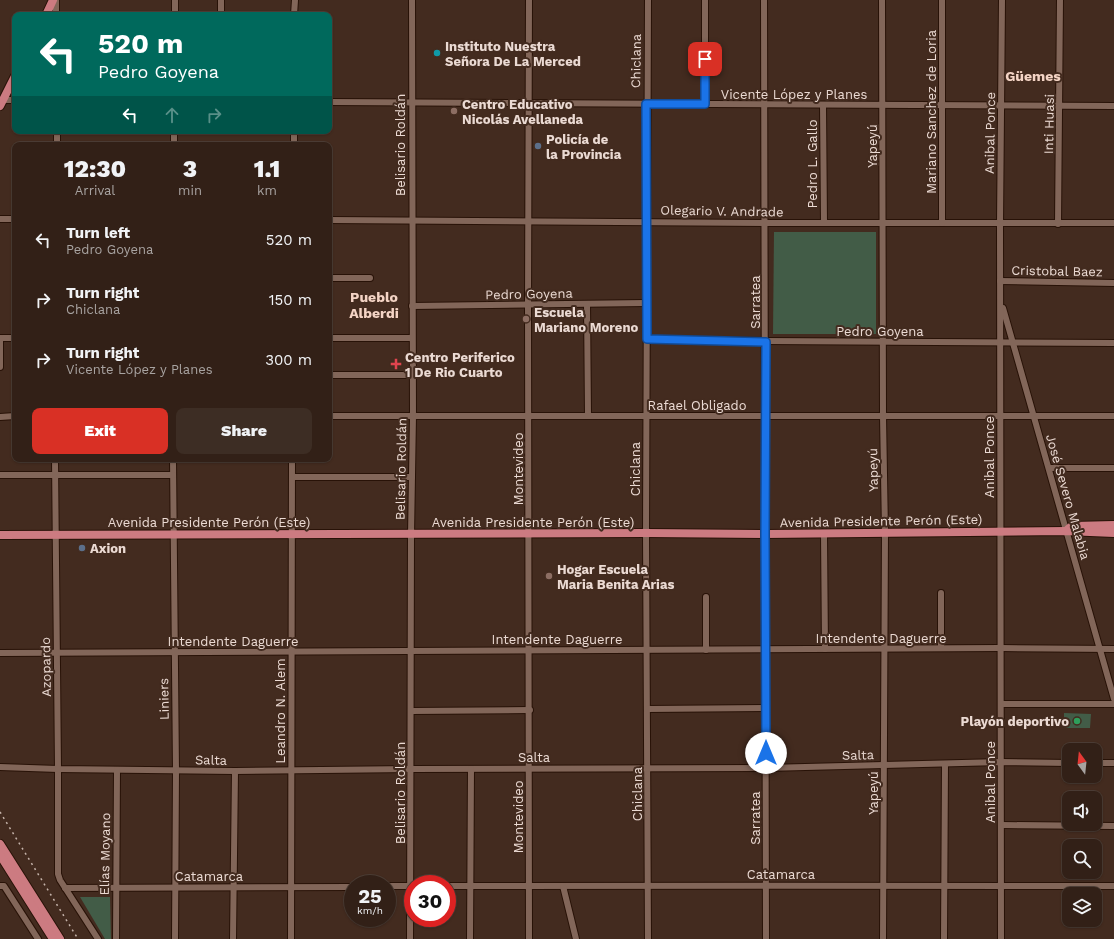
<!DOCTYPE html>
<meta charset="utf-8">
<style>
:root{--surface:#322017;--page:#3d2d24;--text:#f1f3f6;--muted:#a8a3a1;--line:#4d3e36;--accent:#d93025}
body{margin:0;font-family:"Work Sans",sans-serif;background:var(--page);color:var(--text);height:100vh;display:flex;flex-direction:column;font-size:15px;white-space:nowrap}
*{box-sizing:border-box;margin:0}
p{font-size:13px;color:var(--muted)}
.icon{flex:none;width:22px;height:22px;fill:none;stroke:currentColor;stroke-width:2;stroke-linecap:round;stroke-linejoin:round}
.map{position:relative;flex:1;overflow:hidden}
.details{position:absolute;left:12px;top:142px;width:320px;height:320px;display:flex;flex-direction:column;background:var(--surface);border-radius:8px;box-shadow:0 1px 3px #0004,0 0 0 1px var(--line)}
.details>*{flex:none}
.hud{position:absolute;left:12px;top:12px;width:320px;height:122px;border-radius:8px;box-shadow:0 1px 3px #0004,0 0 0 1px var(--line);background:#00695c;color:#fff;overflow:hidden}
.needle{width:26px;rotate:345deg}
.fabs{position:absolute;left:1062px;top:743px;display:grid;gap:8px}
.fabs a{display:grid;place-items:center;width:40px;height:40px;border-radius:8px;background:var(--surface);box-shadow:0 1px 3px #0004,0 0 0 1px var(--line);font-size:20px}
.speed{position:absolute;left:344px;top:875px;display:flex;gap:8px;font-size:20px;font-weight:700;text-align:center}
.speed>*{display:grid;place-content:center;width:52px;height:52px;border-radius:50%;background:var(--surface);box-shadow:0 1px 3px #0004,0 0 0 1px var(--line);line-height:1}
.speed small{font-size:10px;font-weight:400}
.speed .limit{border:6px solid #d22;background:#fff;color:#111}
.pin{position:absolute;display:grid;place-items:center;width:34px;height:34px;color:#fff;margin:-17px;border-radius:8px;box-shadow:0 2px 6px #0006}
.me{position:absolute;width:44px;margin:-22px;rotate:0deg;stroke-linejoin:round;filter:drop-shadow(0 0 3px #0008)}
.turn{display:flex;align-items:center;gap:14px;height:84px;padding:0 20px;font-size:18px}
.turn .icon{width:52px;height:52px;stroke-width:2.5}
.turn b{display:block;font-size:28px;line-height:34px}
.lanes{display:flex;align-items:center;height:38px;padding:0 20px;background:#0003;justify-content:center;gap:20px;direction:ltr}
.lanes .off{opacity:.35}
.eta{display:flex;justify-content:space-evenly;align-items:center;height:68px;text-align:center}
.eta b{font-size:24px;font-weight:800;line-height:28px}
.action{display:flex;gap:8px;margin-top:auto;padding:8px 20px}
.action a{flex:1;height:46px;border-radius:8px;background:var(--accent);color:#fff;font-size:16px;font-weight:800;line-height:46px;text-align:center}
.action a+a{background:var(--page);color:var(--text)}
ul{padding:0;list-style:none}
li{display:flex;align-items:center;gap:12px;height:60px;padding:0 20px}
li div{flex:1}
li b{display:block;font-size:15px}
li em{font-style:normal}
.map>svg:first-child{display:block}
</style>
<div class="map">
<svg width="1114" height="939" viewBox="0 0 1114 939">
<rect width="100%" height="100%" fill="#432b1f"/>
<g fill="#425c47">
<path d="M774,232H876V334H773Z"/>
<path d="M1064,713L1091,714L1090,728H1064Z"/>
<path d="M80,897H110L111,939H105Z"/>
</g>
<g fill="none" stroke-linecap="round" stroke-linejoin="round">
<defs>
<g id="minor">
<path d="M56,0V15"/>
<path d="M175,0V15"/>
<path d="M221,0V15"/>
<path d="M648,0L646,533L648,939"/>
<path d="M764,0L766,939"/>
<path d="M882,0L883,416L885,532L883,939"/>
<path d="M294,15L295,0"/>
<path d="M3,100H15"/>
<path d="M329,102L1114,106"/>
<path d="M705,104V0"/>
<path d="M823,105L824,223"/>
<path d="M57,131V145"/>
<path d="M174,145V131"/>
<path d="M294,145V131"/>
<path d="M0,219H15"/>
<path d="M329,220L765,223H1114"/>
<path d="M942,223V0"/>
<path d="M1058,224L1060,0"/>
<path d="M329,278H370"/>
<path d="M1000,281L1114,283"/>
<path d="M587,304L588,416"/>
<path d="M412,306L646,303"/>
<path d="M1003,308L1114,699"/>
<path d="M0,338H15"/>
<path d="M329,338H412"/>
<path d="M647,339L766,341L1114,343"/>
<path d="M0,367V338"/>
<path d="M329,375H412"/>
<path d="M329,416H1114"/>
<path d="M0,417L15,416"/>
<path d="M55,459L58,769V874L60,880L98,939"/>
<path d="M173,459L176,771L175,939"/>
<path d="M1049,468H1114"/>
<path d="M0,475H173"/>
<path d="M292,477H412"/>
<path d="M824,534L825,649"/>
<path d="M941,648V593"/>
<path d="M706,650V597"/>
<path d="M0,653L1001,648L1114,649"/>
<path d="M1001,704H1114"/>
<path d="M647,709L766,708"/>
<path d="M411,711L530,710"/>
<path d="M1095,763H1114"/>
<path d="M0,767L58,769L235,771L411,769L766,768L1001,762L1069,763"/>
<path d="M1002,825L1114,826"/>
<path d="M0,886H4L38,939"/>
<path d="M387,886H413"/>
<path d="M447,886C669,885 892,886 1114,886"/>
<path d="M563,886L576,939"/>
<path d="M65,888L353,887"/>
<path d="M116,939L117,770"/>
<path d="M233,939L235,771"/>
<path d="M291,939L292,459"/>
<path d="M410,939L411,535L413,416L412,0"/>
<path d="M470,939L471,769"/>
<path d="M529,939L528,305L529,0"/>
<path d="M944,939L945,764"/>
<path d="M1001,939L1000,224L1002,0"/>
</g>
<g id="major">
<path d="M46,15L53,0"/>
<path d="M0,106L15,76"/>
<path d="M1068,529L1072,526L1114,525"/>
<path d="M0,535L646,533L765,534L1066,531L1114,533"/>
<path d="M0,844L60,939"/>
<path d="M0,855L53,939"/>
</g>
</defs>
<use href="#minor" stroke="#281207" stroke-width="8"/>
<use href="#major" stroke="#281207" stroke-width="10"/>
<use href="#minor" stroke="#826659" stroke-width="6"/>
<use href="#major" stroke="#cc7b81" stroke-width="8"/>
<path stroke="#c5b3aa" stroke-width="1.5" stroke-dasharray="2 4" stroke-linecap="butt" d="M0,812L78,939"/>
</g>
<g fill="none" stroke-linecap="round" stroke-linejoin="round">
<defs>
<path id="route" d="M705,59V104H646L647,339L766,342L765,534L766,753"/>
</defs>
<use href="#route" stroke="#114b97" stroke-width="10"/>
<use href="#route" stroke="#1a73e8" stroke-width="7"/>
</g>
<circle fill="#0f9aa8" stroke="#432b1f" stroke-width="1.5" cx="437" cy="53" r="4"/>
<g fill="#8d6e63" stroke="#432b1f" stroke-width="1.5">
<circle cx="454" cy="111" r="4"/>
<circle cx="526" cy="319" r="4"/>
<circle cx="549" cy="576" r="4"/>
</g>
<g fill="#5c6f8a" stroke="#432b1f" stroke-width="1.5">
<circle cx="538" cy="146" r="4"/>
<circle cx="82" cy="548" r="4"/>
</g>
<path fill="#e0444e" stroke="#432b1f" stroke-width="1.5" d="M394 358h4v4h4v4h-4v4h-4v-4h-4v-4h4z"/>
<circle fill="#2e9e5b" stroke="#432b1f" stroke-width="1.5" cx="1077" cy="721" r="4"/>
<g text-anchor="middle" dominant-baseline="central" stroke-width="4" stroke-linejoin="round" paint-order="stroke">
<g font-size="13" font-weight="bold" fill="#ebdad3" stroke="#432b1f" text-anchor="start">
<text x="445" y="46">Instituto Nuestra<tspan x="445" dy="15">Señora De La Merced</tspan></text>
<text x="462" y="104">Centro Educativo<tspan x="462" dy="15">Nicolás Avellaneda</tspan></text>
<text x="546" y="139">Policía de<tspan x="546" dy="15">la Provincia</tspan></text>
<text x="534" y="312">Escuela<tspan x="534" dy="15">Mariano Moreno</tspan></text>
<text x="405" y="357">Centro Periferico<tspan x="405" dy="15">1 De Rio Cuarto</tspan></text>
<text x="90" y="548">Axion</text>
<text x="557" y="569">Hogar Escuela<tspan x="557" dy="15">Maria Benita Arias</tspan></text>
<text x="1069" y="721" text-anchor="end">Playón deportivo</text>
</g>
<g font-size="13" fill="#ebdad3" stroke="#432b1f">
<text transform="translate(636 61) rotate(-89)">Chiclana</text>
<text x="794" y="94">Vicente López y Planes</text>
<text transform="translate(931 112) rotate(-90)">Mariano Sanchez de Loria</text>
<text transform="translate(1049 124) rotate(-89)">Inti Huasi</text>
<text transform="translate(990 133) rotate(-89)">Anibal Ponce</text>
<text transform="translate(400 145) rotate(-90)">Belisario Roldán</text>
<text transform="translate(872 146) rotate(-90)">Yapeyú</text>
<text transform="translate(812 164) rotate(-90)">Pedro L. Gallo</text>
<text transform="translate(722 211) rotate(1)">Olegario V. Andrade</text>
<text transform="translate(1057 271) rotate(1)">Cristobal Baez</text>
<text transform="translate(529 294) rotate(-1)">Pedro Goyena</text>
<text transform="translate(755 302) rotate(-90)">Sarratea</text>
<text x="880" y="331">Pedro Goyena</text>
<text x="697" y="405">Rafael Obligado</text>
<text transform="translate(989 457) rotate(-90)">Anibal Ponce</text>
<text transform="translate(401 469) rotate(-89)">Belisario Roldán</text>
<text transform="translate(518 469) rotate(-90)">Montevideo</text>
<text transform="translate(635 469) rotate(-90)">Chiclana</text>
<text transform="translate(873 470) rotate(-91)">Yapeyú</text>
<text transform="translate(1068 497) rotate(74)">José Severo Malabia</text>
<text transform="translate(881 521) rotate(-1)">Avenida Presidente Perón (Este)</text>
<text x="209" y="522">Avenida Presidente Perón (Este)</text>
<text x="533" y="522">Avenida Presidente Perón (Este)</text>
<text x="881" y="638">Intendente Daguerre</text>
<text x="557" y="639">Intendente Daguerre</text>
<text x="233" y="641">Intendente Daguerre</text>
<text transform="translate(46 667) rotate(-91)">Azopardo</text>
<text transform="translate(164 699) rotate(-91)">Liniers</text>
<text transform="translate(280 711) rotate(-90)">Leandro N. Alem</text>
<text transform="translate(858 755) rotate(-1)">Salta</text>
<text x="534" y="757">Salta</text>
<text transform="translate(211 760) rotate(1)">Salta</text>
<text transform="translate(990 782) rotate(-90)">Anibal Ponce</text>
<text transform="translate(400 793) rotate(-90)">Belisario Roldán</text>
<text transform="translate(873 793) rotate(-90)">Yapeyú</text>
<text transform="translate(637 794) rotate(-90)">Chiclana</text>
<text transform="translate(518 817) rotate(-90)">Montevideo</text>
<text transform="translate(755 818) rotate(-90)">Sarratea</text>
<text transform="translate(105 854) rotate(-89)">Elías Moyano</text>
<text x="781" y="874">Catamarca</text>
<text x="209" y="876">Catamarca</text>
</g>
<g font-size="14" font-weight="bold" fill="#f4d4c5" stroke="#432b1f">
<text x="1033" y="76">Güemes</text>
<text x="374" y="297">Pueblo<tspan x="374" dy="16">Alberdi</tspan></text>
</g>
</g>
</svg>
<div class="fabs">
<a><svg class="needle" viewBox="-14 -14 28 28"><path d="M0-13l5 13h-10z" fill="#e53935"/><path d="M0 13l5-13h-10z" fill="#a8a3a1"/></svg></a>
<a><svg class="icon" aria-label="sound" viewBox="0 0 24 24"><path d="M4 9h4l5-4v14l-5-4H4zM17 9q2 3 0 6"/></svg></a>
<a><svg class="icon" aria-label="search" viewBox="0 0 24 24"><circle cx="10" cy="10" r="6"/><path d="M15 15l6 6"/></svg></a>
<a><svg class="icon" aria-label="layers" viewBox="0 0 24 24"><path d="M12 4l9 5-9 5-9-5zM3 14l9 5 9-5"/></svg></a>
</div>
<div class="speed"><div>25<small>km/h</small></div><div class="limit">30</div></div>
<div class="pin" style="left:705px;top:59px;background:#d93025"><svg class="icon" aria-label="arrive" viewBox="0 0 24 24"><path d="M6 21V4h12l-3 4 3 4H6"/></svg></div>
<svg class="me" style="left:766px;top:753px" viewBox="-20 -20 40 40"><circle r="19" fill="#fff"/><path d="M0-13L10 11 0 6-10 11z" fill="#1a73e8"/></svg>
<div class="hud">
<div class="turn"><svg class="icon" aria-label="left" viewBox="0 0 24 24"><path d="M17 20v-9H6M10 6l-5 5 5 5"/></svg><div><b>520 m</b>Pedro Goyena</div></div>
<div class="lanes"><svg class="icon" aria-label="left" viewBox="0 0 24 24"><path d="M17 20v-9H6M10 6l-5 5 5 5"/></svg><svg class="icon off" aria-label="ahead" viewBox="0 0 24 24"><path d="M12 20V5M6 11l6-6 6 6"/></svg><svg class="icon off" aria-label="right" viewBox="0 0 24 24"><path d="M7 20v-9h11M14 6l5 5-5 5"/></svg></div>
</div>
<section class="details">
<div class="eta">
<div><b>12:30</b><p>Arrival</p></div>
<div><b>3</b><p>min</p></div>
<div><b>1.1</b><p>km</p></div>
</div>
<ul>
<li><svg class="icon" aria-label="left" viewBox="0 0 24 24"><path d="M17 20v-9H6M10 6l-5 5 5 5"/></svg><div><b>Turn left</b><p>Pedro Goyena</p></div><em>520 m</em></li>
<li><svg class="icon" aria-label="right" viewBox="0 0 24 24"><path d="M7 20v-9h11M14 6l5 5-5 5"/></svg><div><b>Turn right</b><p>Chiclana</p></div><em>150 m</em></li>
<li><svg class="icon" aria-label="right" viewBox="0 0 24 24"><path d="M7 20v-9h11M14 6l5 5-5 5"/></svg><div><b>Turn right</b><p>Vicente López y Planes</p></div><em>300 m</em></li>
</ul>
<div class="action"><a>Exit</a><a>Share</a></div>
</section>
</div>
